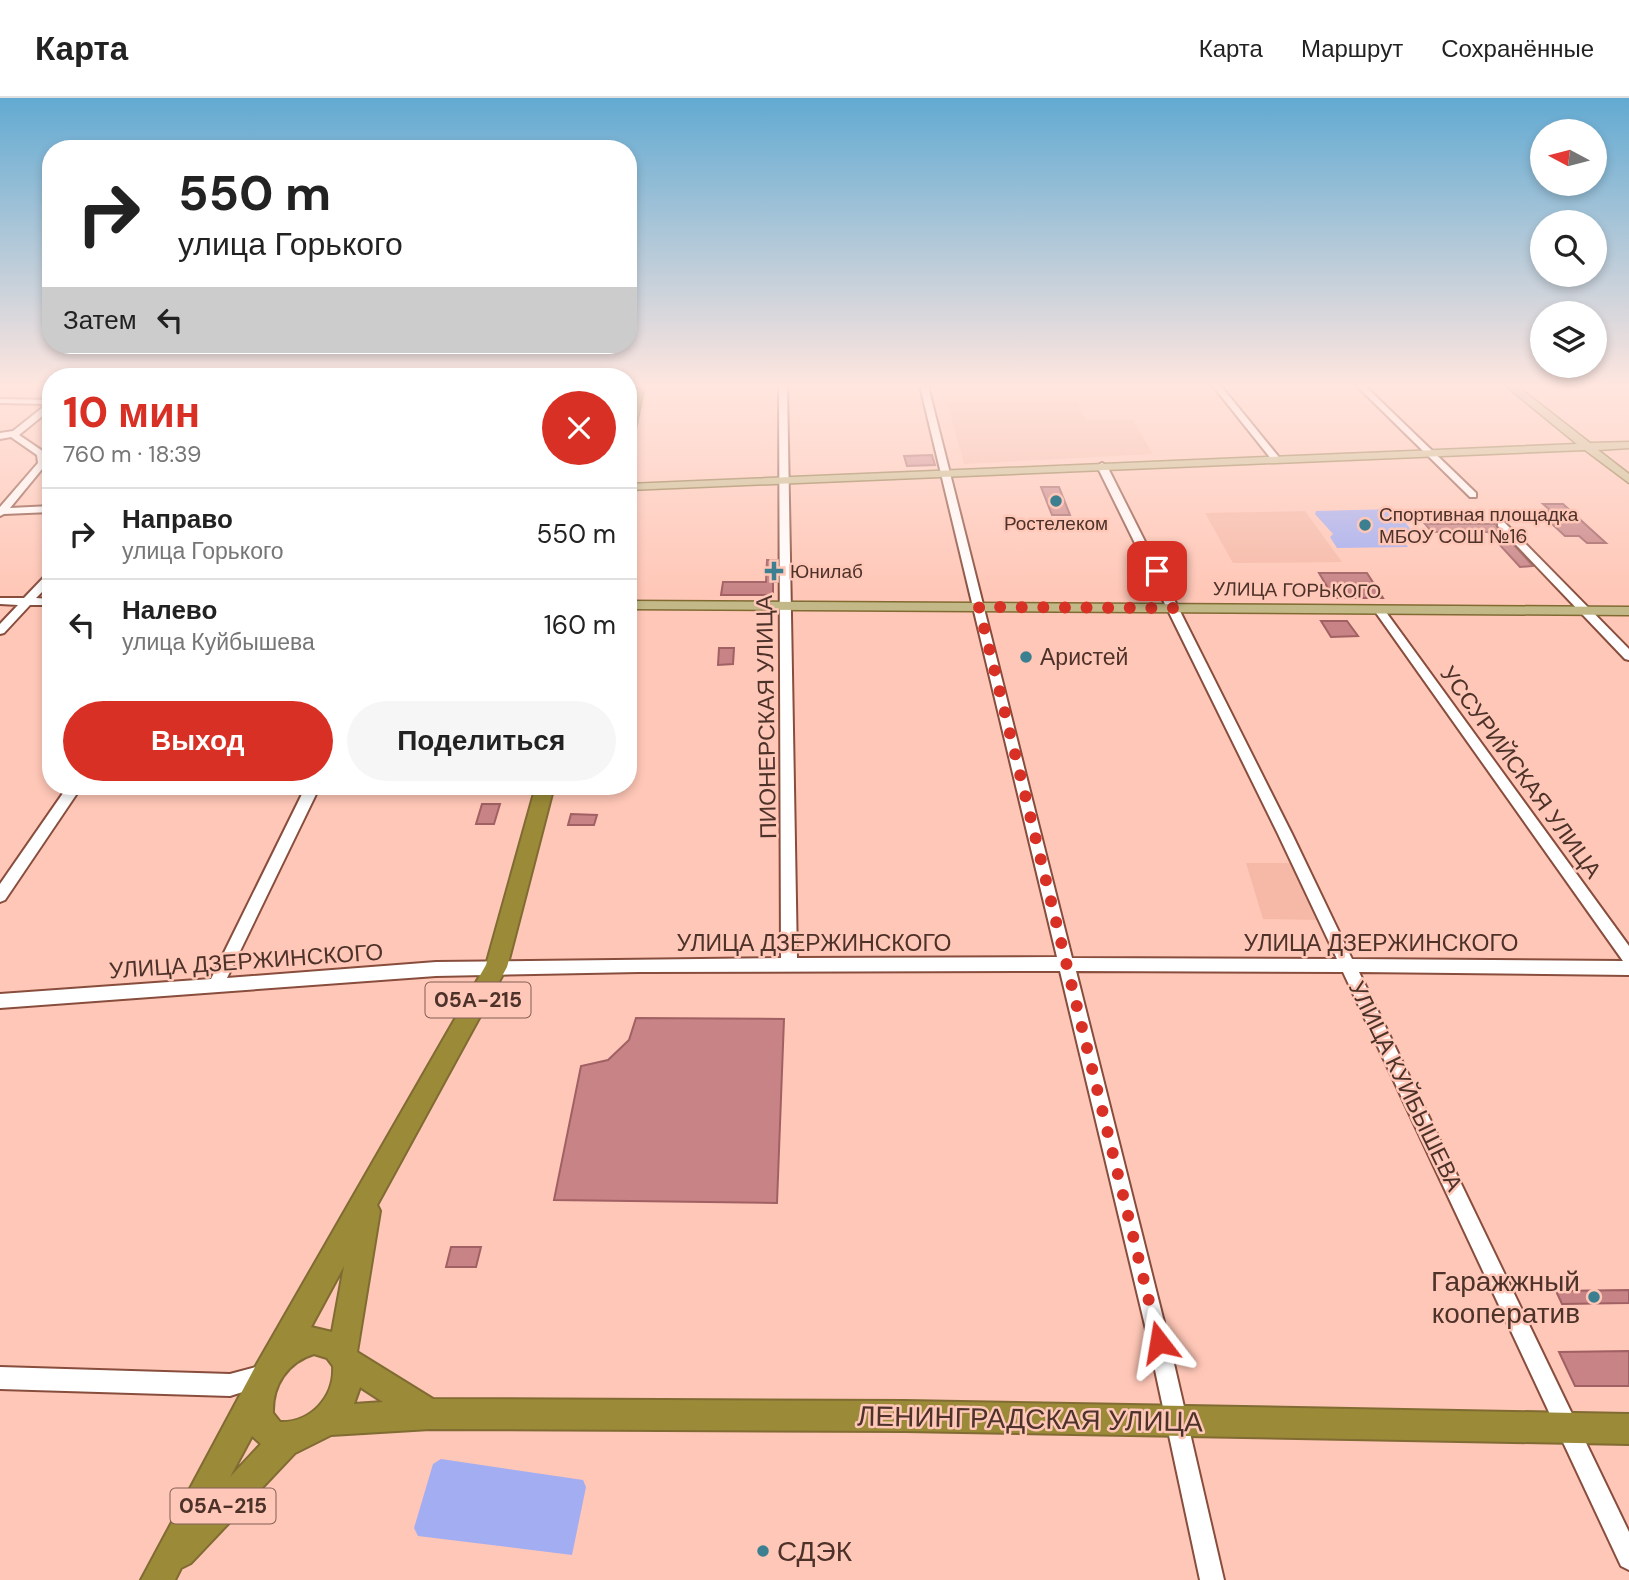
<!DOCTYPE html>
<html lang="ru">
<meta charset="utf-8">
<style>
:root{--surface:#fff;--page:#f6f6f6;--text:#222;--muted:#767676;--line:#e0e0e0;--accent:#d93025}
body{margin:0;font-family:"DM Sans",sans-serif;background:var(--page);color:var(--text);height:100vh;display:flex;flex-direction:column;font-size:26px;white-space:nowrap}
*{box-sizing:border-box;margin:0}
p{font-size:23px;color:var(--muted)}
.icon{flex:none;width:38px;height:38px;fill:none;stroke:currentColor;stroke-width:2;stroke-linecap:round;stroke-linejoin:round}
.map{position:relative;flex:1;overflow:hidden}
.side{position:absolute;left:42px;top:270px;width:595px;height:427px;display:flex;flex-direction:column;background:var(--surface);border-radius:28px;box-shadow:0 4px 10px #0003}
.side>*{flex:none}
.banner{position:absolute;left:42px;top:42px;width:595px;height:214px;border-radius:28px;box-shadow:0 4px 10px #0003;background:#fff;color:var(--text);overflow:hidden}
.needle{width:46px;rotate:277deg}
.buttons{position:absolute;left:1530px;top:21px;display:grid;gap:14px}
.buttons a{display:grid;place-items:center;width:77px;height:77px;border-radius:50%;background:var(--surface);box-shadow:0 4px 10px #0003;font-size:35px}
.pin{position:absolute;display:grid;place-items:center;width:60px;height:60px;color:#fff;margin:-30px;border-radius:14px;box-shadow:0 4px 10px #0006}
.me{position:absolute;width:77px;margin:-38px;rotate:346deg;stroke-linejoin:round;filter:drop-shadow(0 0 5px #0008)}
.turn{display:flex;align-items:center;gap:24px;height:147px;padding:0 21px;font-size:32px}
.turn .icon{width:91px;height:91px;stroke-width:2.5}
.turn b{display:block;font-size:49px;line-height:60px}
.then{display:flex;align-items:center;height:66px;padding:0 21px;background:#0003;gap:14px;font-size:26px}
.round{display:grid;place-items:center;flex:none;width:74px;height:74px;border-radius:37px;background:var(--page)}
.head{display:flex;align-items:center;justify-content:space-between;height:119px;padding:0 21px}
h1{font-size:42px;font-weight:800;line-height:52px;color:var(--accent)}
.primary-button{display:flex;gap:14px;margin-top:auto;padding:14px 21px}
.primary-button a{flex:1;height:80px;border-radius:42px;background:var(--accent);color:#fff;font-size:28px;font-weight:800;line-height:80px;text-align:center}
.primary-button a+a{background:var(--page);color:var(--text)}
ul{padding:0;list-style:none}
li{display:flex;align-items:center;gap:21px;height:91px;padding:0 21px;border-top:2px solid var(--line)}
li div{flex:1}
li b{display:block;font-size:26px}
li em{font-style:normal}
header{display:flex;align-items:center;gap:42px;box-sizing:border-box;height:98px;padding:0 35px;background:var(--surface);border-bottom:2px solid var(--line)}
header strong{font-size:33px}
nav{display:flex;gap:38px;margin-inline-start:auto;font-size:24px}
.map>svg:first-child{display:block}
</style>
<header>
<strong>Карта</strong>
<nav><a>Карта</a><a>Маршрут</a><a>Сохранённые</a></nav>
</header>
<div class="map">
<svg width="1629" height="1482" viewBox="0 0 1629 1482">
<rect width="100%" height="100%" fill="#ffc7b7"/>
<g fill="#f6b9a7">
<path d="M1077,303L1086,322H1133L1153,356L964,366L947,305Z"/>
<path d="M1305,413L1342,464L1233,465L1205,415Z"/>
<path d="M1246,765H1292L1320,822L1263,821Z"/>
</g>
<g fill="#a3adf1">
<path d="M1394,411L1414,435L1398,436L1408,449L1337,450L1330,439L1333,436L1315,416L1316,413Z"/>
<path d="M441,1361L583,1382L586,1389L572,1457L418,1438L414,1430L433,1366Z"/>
</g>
<g fill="#c78385" stroke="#a16063" stroke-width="2">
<path d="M932,357L935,367L907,368L904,358Z"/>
<path d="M1041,389H1059L1070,417H1052Z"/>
<path d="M1543,406H1563L1606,445H1587L1579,438H1565L1539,414L1551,413Z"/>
<path d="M1425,426H1495L1533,468L1520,469L1488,434H1432Z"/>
<path d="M767,462H777V484H773V497H721L723,484H766Z"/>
<path d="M1319,475H1367L1383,500H1334Z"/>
<path d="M1134,488H1153L1159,500L1139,501Z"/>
<path d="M1321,523H1347L1358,538L1331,539Z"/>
<path d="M719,550H734L733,566L718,567Z"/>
<path d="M482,706H500L494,726H476Z"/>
<path d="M571,716L597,717L594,727H568Z"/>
<path d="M636,920L784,921L777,1105L554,1102L581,968L608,962L629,942Z"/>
<path d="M451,1149H481L476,1169H446Z"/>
<path d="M1629,1192V1205L1562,1206L1556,1193Z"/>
<path d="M1629,1253V1288H1575L1559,1254Z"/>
</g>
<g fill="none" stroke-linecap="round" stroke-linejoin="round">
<defs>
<g id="minor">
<path d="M779,288H787L797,860L1057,859L920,288H928L1072,860L1337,861L1278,736L1097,368L1102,365L1107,368L1292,736L1352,861L1623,863L1374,512L1379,509L1383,510L1629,848V877L1359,874L1629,1434V1472L1621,1468L1343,874L1076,873L1169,1244L1224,1482H1200L1149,1244L1060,873L639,874L436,878L0,910V896L211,881L306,688H320L227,880L436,864L781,860Z"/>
<path d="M1213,288H1221L1278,358V362H1272Z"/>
<path d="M1357,288H1365L1476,395V399H1470Z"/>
<path d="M0,301L51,302V311L19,337L44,354L47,365L10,410L51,408V414L4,416L0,418V409L38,365L37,357L11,339L0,341V335L13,333L47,306L0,305Z"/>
<path d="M1498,424H1504L1629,551V562L1625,561L1498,428Z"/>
<path d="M51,475V485L36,500L51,501V507H30L4,535L0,536V526L18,507L0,506V500H24L47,476Z"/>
<path d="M68,688H82L5,802L0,804V786Z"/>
<path d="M264,1267L271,1271L275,1278L271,1285L230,1298L0,1291V1269L230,1276Z"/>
</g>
<g id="major">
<path d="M1506,288H1517L1590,345L1629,344V350L1598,352L1629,376V385L1585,352L628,392V386L1577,346Z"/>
<path d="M628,503L1629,509V517L628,511Z"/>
</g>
<g id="highway">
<path d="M634,288H644L634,336L628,339V310Z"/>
<path d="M536,688H554L507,869L377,1107L380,1113L357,1254L433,1301L905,1303L1629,1316V1346L905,1333L430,1331L331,1337L295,1355L191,1465L181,1470L175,1482H141L254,1271L486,867ZM344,1168L332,1234L311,1229ZM314,1256L327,1260L333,1268C335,1299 311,1325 280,1324L273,1315C272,1288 287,1264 314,1256ZM360,1289L383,1304L354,1306ZM252,1338L261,1346L230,1379Z"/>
</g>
</defs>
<use href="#minor" stroke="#884d3c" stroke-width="4"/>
<use href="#major" stroke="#806b33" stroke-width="3"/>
<use href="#highway" stroke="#806b33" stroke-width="4"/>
<use href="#minor" fill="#fff" fill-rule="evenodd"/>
<use href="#major" fill="#c3b988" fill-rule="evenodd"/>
<use href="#highway" fill="#9b8a38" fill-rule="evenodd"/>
</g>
<linearGradient id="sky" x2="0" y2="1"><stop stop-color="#62aad2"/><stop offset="0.58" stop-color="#ffe6df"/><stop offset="1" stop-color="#ffe6df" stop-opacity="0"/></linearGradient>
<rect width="1629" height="495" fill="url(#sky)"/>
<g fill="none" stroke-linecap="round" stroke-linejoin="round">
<path stroke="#d93025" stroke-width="12" stroke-dasharray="0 21.6" d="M1157,473L1175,510L979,509L1159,1244"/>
</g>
<g fill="#3c7f90" stroke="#ffc7b7" stroke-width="2.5">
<circle cx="1056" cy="403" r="7"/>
<circle cx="1365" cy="427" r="7"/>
<path d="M770.5 462.5h7v7h7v7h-7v7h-7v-7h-7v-7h7z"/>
<circle cx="1026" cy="559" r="7"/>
<circle cx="1594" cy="1199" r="7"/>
<circle cx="763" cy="1453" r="7"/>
</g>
<g text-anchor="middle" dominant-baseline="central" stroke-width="5" stroke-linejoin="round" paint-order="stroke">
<g font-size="19" fill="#4d322a" stroke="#ffc7b7" text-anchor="start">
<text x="1379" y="416">Спортивная площадка<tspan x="1379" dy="22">МБОУ СОШ №16</tspan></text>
<text x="1056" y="425" text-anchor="middle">Ростелеком</text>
<text x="790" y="473">Юнилаб</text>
</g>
<g font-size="19" fill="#4d322a" stroke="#ffc7b7">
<text transform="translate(1297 492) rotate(1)">УЛИЦА ГОРЬКОГО</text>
</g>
<g fill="#ffc7b7" stroke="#825f54" stroke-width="2">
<rect x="425.5" y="884.5" width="105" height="35" rx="5"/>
<rect x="170.5" y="1390.5" width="105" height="35" rx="5"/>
</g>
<g font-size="21" font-weight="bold" fill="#4d322a">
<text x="478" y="902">05А-215</text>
<text x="223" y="1408">05А-215</text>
</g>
<g font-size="23" fill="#4d322a" stroke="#ffc7b7" text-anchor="start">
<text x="1040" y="559">Аристей</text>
</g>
<g font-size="23" fill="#4d322a" stroke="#ffc7b7">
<text transform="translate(766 619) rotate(-91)">ПИОНЕРСКАЯ УЛИЦА</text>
<text transform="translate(1521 674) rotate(54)">УССУРИЙСКАЯ УЛИЦА</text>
<text x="814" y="845">УЛИЦА ДЗЕРЖИНСКОГО</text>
<text x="1381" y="845">УЛИЦА ДЗЕРЖИНСКОГО</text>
<text transform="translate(246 863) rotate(-4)">УЛИЦА ДЗЕРЖИНСКОГО</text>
<text transform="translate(1406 988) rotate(64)">УЛИЦА КУЙБЫШЕВА</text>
</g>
<g font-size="28" fill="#4d322a" stroke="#ffc7b7" text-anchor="end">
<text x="1580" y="1183">Гаражжный<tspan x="1580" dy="32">кооператив</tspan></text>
<text x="777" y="1453" text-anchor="start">СДЭК</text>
</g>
<g font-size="28" fill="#4d322a" stroke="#ffc7b7">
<text transform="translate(1030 1321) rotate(1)">ЛЕНИНГРАДСКАЯ УЛИЦА</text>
</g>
</g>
</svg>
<div class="buttons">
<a><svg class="needle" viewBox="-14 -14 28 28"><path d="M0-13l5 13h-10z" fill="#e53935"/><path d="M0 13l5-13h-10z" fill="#767676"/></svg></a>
<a><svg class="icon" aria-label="search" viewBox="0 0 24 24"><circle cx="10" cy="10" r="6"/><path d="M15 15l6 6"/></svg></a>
<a><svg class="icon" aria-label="layers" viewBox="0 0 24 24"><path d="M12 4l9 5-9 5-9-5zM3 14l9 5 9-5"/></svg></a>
</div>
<div class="pin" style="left:1157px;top:473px;background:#d93025"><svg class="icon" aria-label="arrive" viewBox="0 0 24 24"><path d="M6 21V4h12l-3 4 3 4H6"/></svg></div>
<svg class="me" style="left:1159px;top:1244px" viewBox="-20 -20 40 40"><path d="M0-17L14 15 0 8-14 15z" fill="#d93025" stroke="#fff" stroke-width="4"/></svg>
<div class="banner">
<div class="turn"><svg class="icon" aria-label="right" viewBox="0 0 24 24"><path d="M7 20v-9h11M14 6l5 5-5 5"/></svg><div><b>550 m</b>улица Горького</div></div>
<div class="then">Затем<svg class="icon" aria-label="left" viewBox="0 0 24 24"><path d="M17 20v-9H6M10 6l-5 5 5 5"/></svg></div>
</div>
<section class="side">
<div class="head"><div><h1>10 мин</h1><p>760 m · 18:39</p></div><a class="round" style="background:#d93025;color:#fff"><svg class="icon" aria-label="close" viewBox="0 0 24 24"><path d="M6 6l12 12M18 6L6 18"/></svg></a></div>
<ul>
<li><svg class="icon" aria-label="right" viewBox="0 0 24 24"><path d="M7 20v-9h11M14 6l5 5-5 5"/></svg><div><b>Направо</b><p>улица Горького</p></div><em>550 m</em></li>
<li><svg class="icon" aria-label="left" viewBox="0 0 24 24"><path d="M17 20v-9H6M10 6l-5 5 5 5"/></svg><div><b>Налево</b><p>улица Куйбышева</p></div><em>160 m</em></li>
</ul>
<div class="primary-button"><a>Выход</a><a>Поделиться</a></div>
</section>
</div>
